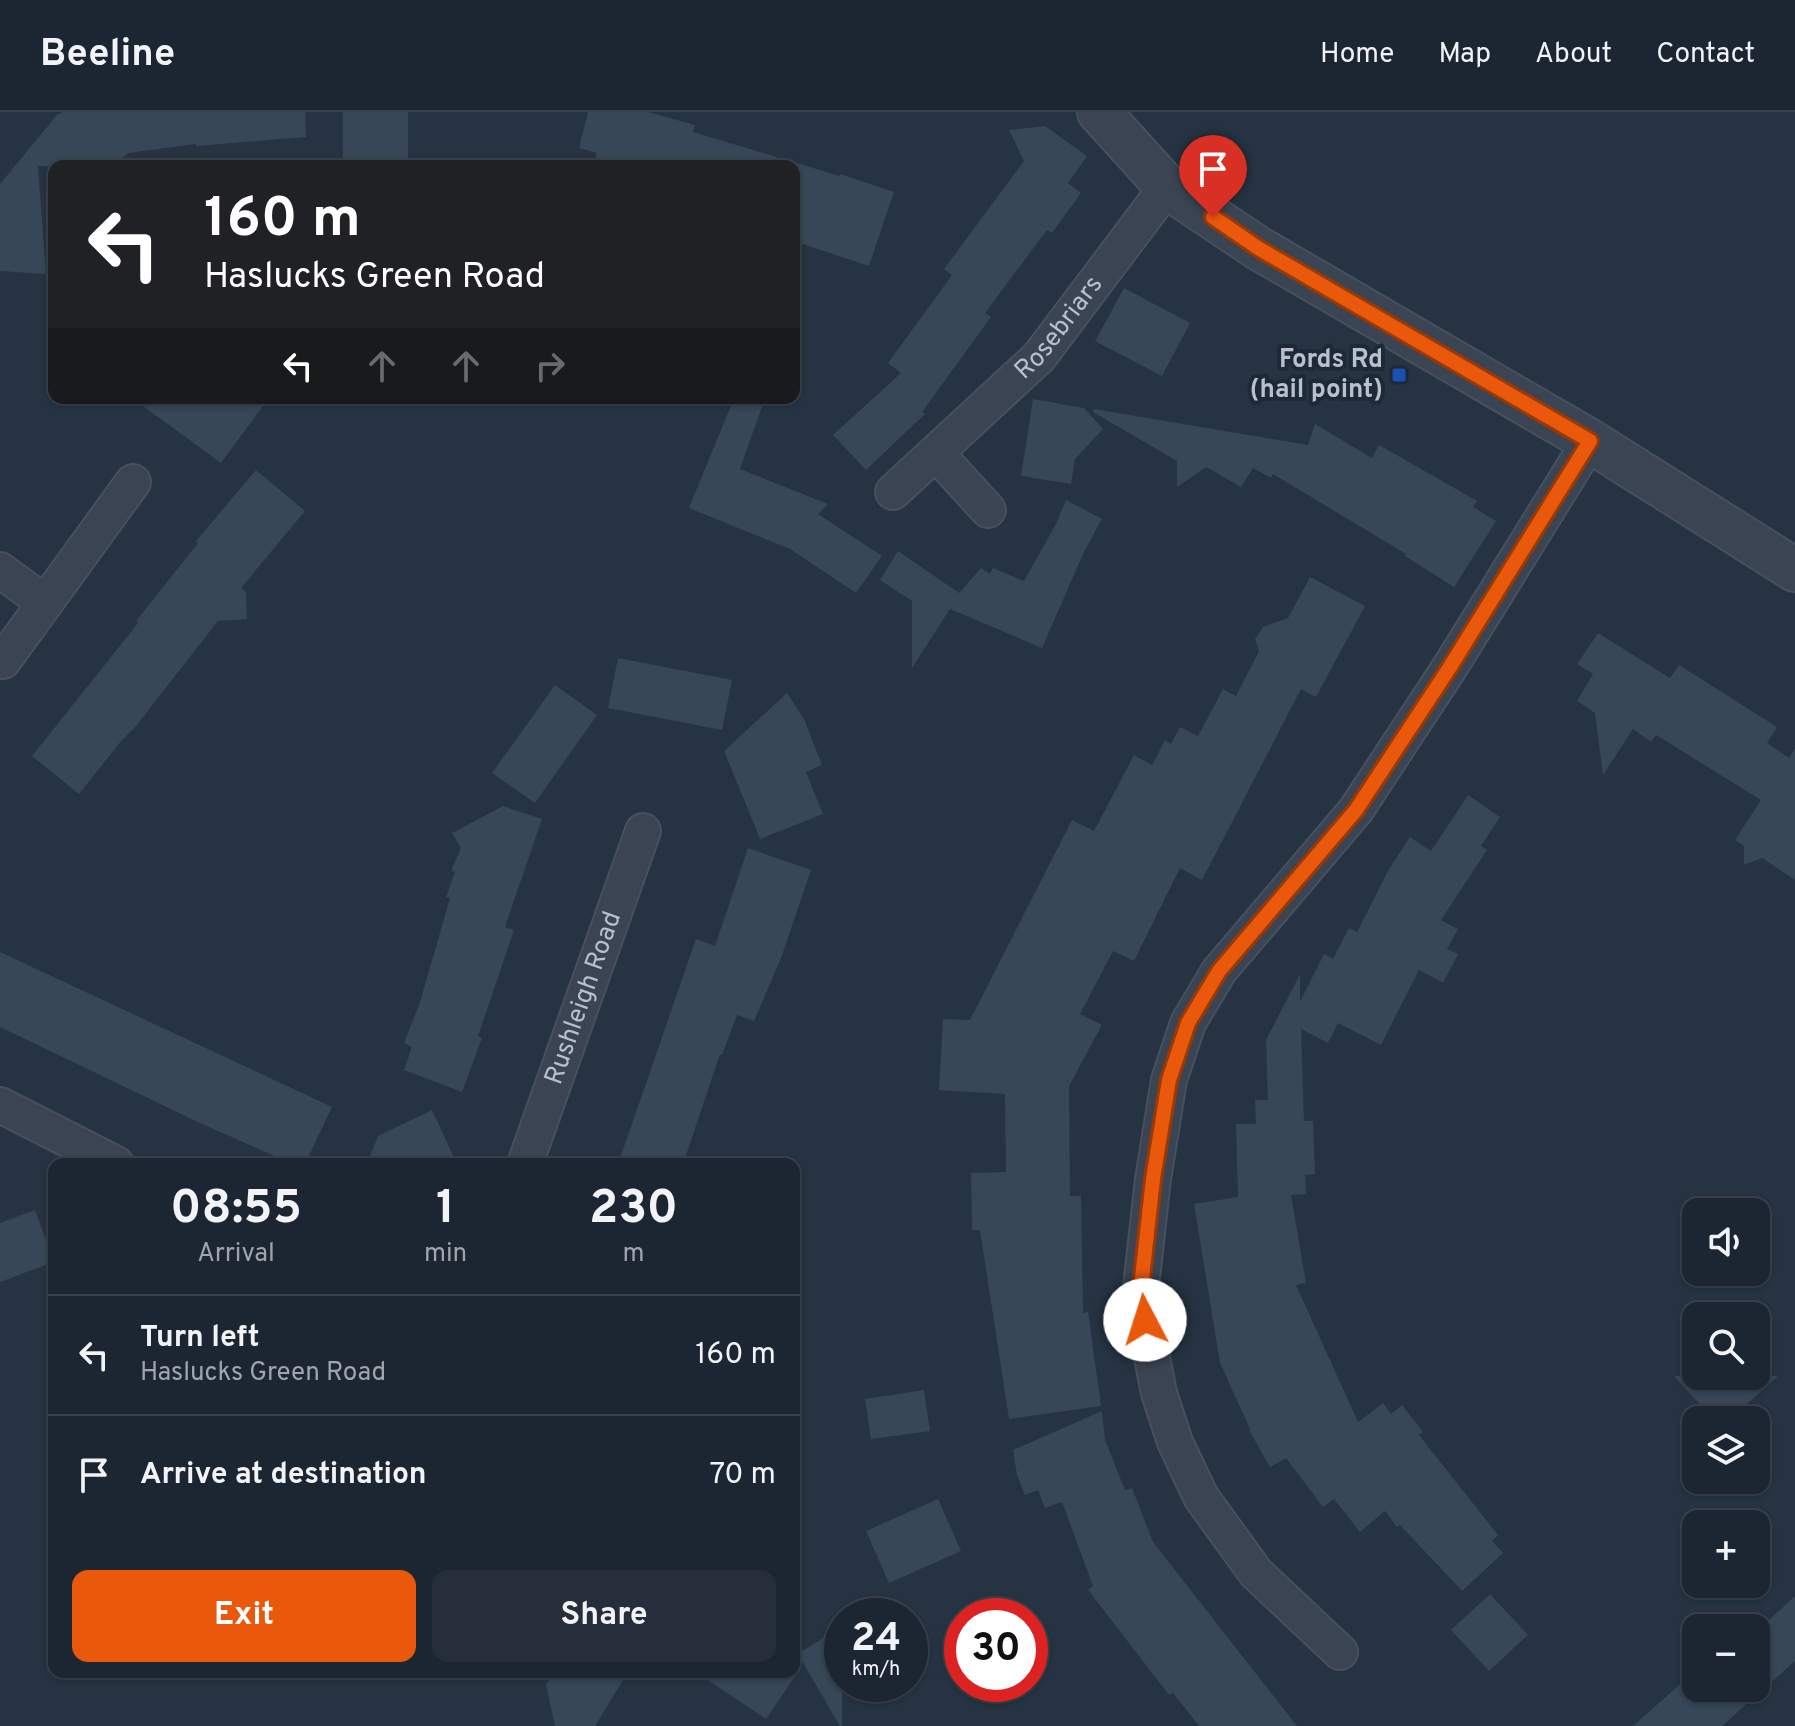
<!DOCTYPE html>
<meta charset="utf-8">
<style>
:root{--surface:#1c2632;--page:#252e3a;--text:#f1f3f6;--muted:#a0a5ac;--line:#3a434d;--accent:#ea580c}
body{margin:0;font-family:Overpass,sans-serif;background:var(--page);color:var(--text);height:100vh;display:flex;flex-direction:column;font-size:30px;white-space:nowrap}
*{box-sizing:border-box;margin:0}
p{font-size:26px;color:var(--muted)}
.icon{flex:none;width:44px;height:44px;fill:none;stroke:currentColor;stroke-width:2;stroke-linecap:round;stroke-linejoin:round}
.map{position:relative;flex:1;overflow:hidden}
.details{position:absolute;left:48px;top:1046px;width:752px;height:520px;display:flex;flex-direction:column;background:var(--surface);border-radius:16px;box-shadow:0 2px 6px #0004,0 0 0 2px var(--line)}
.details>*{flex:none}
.banner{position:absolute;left:48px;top:48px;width:752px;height:244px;border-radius:16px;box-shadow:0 2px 6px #0004,0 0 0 2px var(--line);background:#202124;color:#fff;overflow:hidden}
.fabs{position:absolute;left:1682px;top:1086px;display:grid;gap:16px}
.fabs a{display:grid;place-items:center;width:88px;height:88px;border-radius:16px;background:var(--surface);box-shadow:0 2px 6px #0004,0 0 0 2px var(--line);font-size:40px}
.speed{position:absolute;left:824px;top:1486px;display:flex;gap:16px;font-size:40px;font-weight:700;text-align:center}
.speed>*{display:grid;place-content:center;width:104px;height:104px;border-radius:50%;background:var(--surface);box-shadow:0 2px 6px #0004,0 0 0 2px var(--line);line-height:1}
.speed small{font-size:20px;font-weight:400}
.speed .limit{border:12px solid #d22;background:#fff;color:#111}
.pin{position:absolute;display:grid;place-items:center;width:68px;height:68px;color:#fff;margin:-82px -34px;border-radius:50% 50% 50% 0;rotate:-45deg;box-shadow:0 0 8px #0007}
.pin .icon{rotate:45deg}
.me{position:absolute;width:88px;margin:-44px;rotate:355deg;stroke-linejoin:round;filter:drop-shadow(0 0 6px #0008)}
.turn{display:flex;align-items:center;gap:28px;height:168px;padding:0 24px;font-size:36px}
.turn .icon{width:104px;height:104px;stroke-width:2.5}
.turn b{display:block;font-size:56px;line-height:68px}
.lanes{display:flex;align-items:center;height:76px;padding:0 24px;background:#0003;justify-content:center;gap:40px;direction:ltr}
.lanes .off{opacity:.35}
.eta{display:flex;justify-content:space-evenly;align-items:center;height:136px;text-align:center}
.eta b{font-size:48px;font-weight:700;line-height:56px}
.cta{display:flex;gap:16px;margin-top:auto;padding:16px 24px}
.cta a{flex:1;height:92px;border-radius:16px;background:var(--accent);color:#fff;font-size:32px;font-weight:700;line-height:92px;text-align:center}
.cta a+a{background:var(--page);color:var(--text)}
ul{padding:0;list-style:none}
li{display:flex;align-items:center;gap:24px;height:120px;padding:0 24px;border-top:2px solid var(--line)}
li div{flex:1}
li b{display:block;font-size:30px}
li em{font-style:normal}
header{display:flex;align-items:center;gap:48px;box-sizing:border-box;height:112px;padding:0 40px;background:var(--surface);border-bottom:2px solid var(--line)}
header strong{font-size:38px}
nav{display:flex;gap:44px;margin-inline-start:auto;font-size:28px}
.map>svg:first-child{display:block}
</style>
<header>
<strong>Beeline</strong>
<nav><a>Home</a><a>Map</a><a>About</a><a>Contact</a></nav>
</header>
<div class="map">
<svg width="1795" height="1614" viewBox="0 0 1795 1614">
<rect width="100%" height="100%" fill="#253342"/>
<g fill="#374758">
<path d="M63,0H305L306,25L196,34V32L128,41L113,54H38L46,162L0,159V72L57,3Z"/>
<rect x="343" y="0" width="65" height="54"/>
<path d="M588,0H648L695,13L693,20L777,45L776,54H593L597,41L579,36Z"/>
<path d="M1045,14L1087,44L1068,71L1081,81L1052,121L1047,118L985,201L991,205L922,300L925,302L866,358L833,323L901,261L888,251L952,163L944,157L1024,49L1009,18Z"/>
<path d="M794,50L839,64L840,62L894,80L869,154L794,129Z"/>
<path d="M1124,176L1190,211L1162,264L1095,229Z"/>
<path d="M132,286H269L221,351Z"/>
<path d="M734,286H765L740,357L828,392L818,402L882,444L856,481L790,437L689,396Z"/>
<path d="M1033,287L1084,296L1103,317L1075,347L1071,372L1021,364Z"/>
<path d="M1094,297L1308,333L1315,312L1372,346L1379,333L1477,389L1473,395L1496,409L1454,475L1405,444L1406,442L1273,362L1271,366L1253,356L1241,375L1206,355L1177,375V349L1093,300Z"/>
<path d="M256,358L305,399L241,476L246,480L247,507L218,509L136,614L122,628L79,682L32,644L138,511L136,509L198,431L196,429Z"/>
<path d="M1066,388L1102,407L1084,440L1042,536L950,497L912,556V489L880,468L898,439L959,481L981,456L990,462L993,456L1024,469L1056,412Z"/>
<path d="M1310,465L1365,494L1316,585L1301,577L1202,768L1180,756L1134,849L1113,839L1080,902L1102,913L1069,974L1070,1084H1081L1083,1201L1088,1200L1101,1294L1009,1307L980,1118H972L971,1061L1006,1060L1005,982L939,978L943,907L970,908L1072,708L1094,719L1134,643L1152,653L1165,628L1171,632L1180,615L1198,624L1223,577L1236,584L1259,539L1255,527L1263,515L1288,506Z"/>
<path d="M1598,521L1670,566L1679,553L1777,615L1767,631L1789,646L1795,636V768L1762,746L1744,753V734L1735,728L1761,688L1656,623L1651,630L1633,617L1603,663L1595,601L1577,589L1593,562L1577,552Z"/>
<path d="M618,546L732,568L722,618L608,596Z"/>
<path d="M555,573L597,603L535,691L492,661Z"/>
<path d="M787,581L804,607L822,653L806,660L823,702L760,727L724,639Z"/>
<path d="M1468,683L1500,705L1481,734L1487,738L1441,808L1458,817L1447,837L1458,842L1443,871L1419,858L1381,933L1338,911L1328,931L1301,917L1304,1009H1313L1315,1062L1305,1063L1306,1082L1291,1083L1306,1171L1296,1173L1358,1310L1383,1291L1391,1302L1402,1293L1423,1320L1419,1323L1498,1423L1492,1429L1503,1441L1462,1479L1400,1413L1397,1415L1385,1399L1360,1420L1334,1387L1323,1395L1286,1346L1270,1355L1249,1318L1250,1317L1220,1251L1194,1092L1238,1085L1236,1012H1256L1255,988H1268L1266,928L1300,862V890L1324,842L1333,847L1349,816L1357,820L1389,757L1410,725L1431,739Z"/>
<path d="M503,694L542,707L505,815L514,818L478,924L482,926L462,980L404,958L412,935L404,931L420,890L450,786L446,785L455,760L451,759L461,736L452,721Z"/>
<path d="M748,736L811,758L781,846L754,909L737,903L722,943L720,942L683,1052H618L696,827L715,834Z"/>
<path d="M0,840L332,995L305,1052H293L202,1012L0,915Z"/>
<path d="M432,998L457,1052H367L378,1024Z"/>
<path d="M35,1098L54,1150L0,1170V1111Z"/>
<path d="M1674,1264H1778L1729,1308H1714Z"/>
<path d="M924,1278L930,1319L871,1327L865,1287Z"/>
<path d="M1102,1299L1105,1328L1125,1378L1132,1376L1153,1430L1297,1614H1199L1173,1581L1169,1583L1088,1478L1093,1474L1062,1390L1045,1396L1038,1378L1025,1383L1017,1363L1013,1338Z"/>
<path d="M938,1387L961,1439L889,1471L866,1419Z"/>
<path d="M1490,1482L1528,1523L1489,1559L1451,1518Z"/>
<path d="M1795,1484V1549L1722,1614H1633L1696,1558V1576H1756V1520Z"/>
<path d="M842,1514V1614H840L798,1542Z"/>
<path d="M554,1560H628L595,1614H555L546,1573Z"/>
<path d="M696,1560H798L766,1607Z"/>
</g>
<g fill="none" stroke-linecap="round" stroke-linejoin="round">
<defs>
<g id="minor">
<path d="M936,341L988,398"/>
<path id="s1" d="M893,380L1039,245L1167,75"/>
<path d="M0,458L44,490"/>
<path d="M3,549L133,370"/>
<path d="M0,993L116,1052"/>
<path id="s2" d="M525,1052L643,719"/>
<path d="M1340,1540L1256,1461L1201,1385L1175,1330L1159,1281L1140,1184L1153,1067L1169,968L1188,911L1219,859L1356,698L1450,555L1590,329"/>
</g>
<path id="tertiary" d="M1099,0L1167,75L1258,136L1590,329L1795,458"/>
</defs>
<use href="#minor" stroke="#46505e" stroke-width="38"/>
<use href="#tertiary" stroke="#46505e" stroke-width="46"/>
<use href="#minor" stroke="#3a4452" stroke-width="34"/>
<use href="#tertiary" stroke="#3a4452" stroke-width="42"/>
</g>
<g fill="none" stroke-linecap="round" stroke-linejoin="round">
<defs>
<path id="route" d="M1145,1208L1140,1184L1153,1067L1169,968L1188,911L1219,859L1356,698L1450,555L1590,329L1258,136L1213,105"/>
</defs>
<use href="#route" stroke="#983908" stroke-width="20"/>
<use href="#route" stroke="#ea580c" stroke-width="14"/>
</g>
<rect fill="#1a4fb4" stroke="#1e2937" stroke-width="3" x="1391" y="255" width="16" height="16" rx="4"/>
<g text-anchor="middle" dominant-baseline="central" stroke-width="8" stroke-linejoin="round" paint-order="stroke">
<g font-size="26" fill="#b7c0cc" stroke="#1e2937">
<text stroke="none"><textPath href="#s1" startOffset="234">Rosebriars</textPath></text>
<text stroke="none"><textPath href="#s2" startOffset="176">Rushleigh Road</textPath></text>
</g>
<g font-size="26" font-weight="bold" fill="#b7c0cc" stroke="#1e2937" text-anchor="end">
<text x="1383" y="248">Fords Rd<tspan x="1383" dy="30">(hail point)</tspan></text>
</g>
</g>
</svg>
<div class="fabs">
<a><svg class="icon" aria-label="sound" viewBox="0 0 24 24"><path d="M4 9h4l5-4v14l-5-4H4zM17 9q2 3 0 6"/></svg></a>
<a><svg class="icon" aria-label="search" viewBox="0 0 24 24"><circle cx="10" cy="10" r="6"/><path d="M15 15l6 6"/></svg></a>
<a><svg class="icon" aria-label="layers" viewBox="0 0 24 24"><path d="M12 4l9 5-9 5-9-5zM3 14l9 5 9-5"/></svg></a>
<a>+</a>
<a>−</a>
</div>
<div class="speed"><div>24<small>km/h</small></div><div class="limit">30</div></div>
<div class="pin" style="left:1213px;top:105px;background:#d93025"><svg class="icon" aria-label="arrive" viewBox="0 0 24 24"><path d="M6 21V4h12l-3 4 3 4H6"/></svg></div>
<svg class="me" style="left:1145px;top:1208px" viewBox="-20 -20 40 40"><circle r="19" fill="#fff"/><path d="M0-13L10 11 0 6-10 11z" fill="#ea580c"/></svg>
<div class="banner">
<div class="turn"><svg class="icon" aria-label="left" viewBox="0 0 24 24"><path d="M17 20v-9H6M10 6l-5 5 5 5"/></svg><div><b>160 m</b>Haslucks Green Road</div></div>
<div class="lanes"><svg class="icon" aria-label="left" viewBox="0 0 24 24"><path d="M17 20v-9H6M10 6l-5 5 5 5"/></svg><svg class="icon off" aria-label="ahead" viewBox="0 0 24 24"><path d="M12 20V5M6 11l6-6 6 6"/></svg><svg class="icon off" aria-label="ahead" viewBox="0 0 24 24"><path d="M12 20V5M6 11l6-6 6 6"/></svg><svg class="icon off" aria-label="right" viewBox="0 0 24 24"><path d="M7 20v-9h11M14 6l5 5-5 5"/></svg></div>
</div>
<section class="details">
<div class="eta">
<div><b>08:55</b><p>Arrival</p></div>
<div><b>1</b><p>min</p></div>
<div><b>230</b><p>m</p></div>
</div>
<ul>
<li><svg class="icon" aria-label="left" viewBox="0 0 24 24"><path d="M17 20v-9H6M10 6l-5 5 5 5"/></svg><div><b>Turn left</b><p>Haslucks Green Road</p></div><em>160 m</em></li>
<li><svg class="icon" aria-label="arrive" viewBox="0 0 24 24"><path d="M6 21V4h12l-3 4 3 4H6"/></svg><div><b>Arrive at destination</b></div><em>70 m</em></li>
</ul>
<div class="cta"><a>Exit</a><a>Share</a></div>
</section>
</div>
